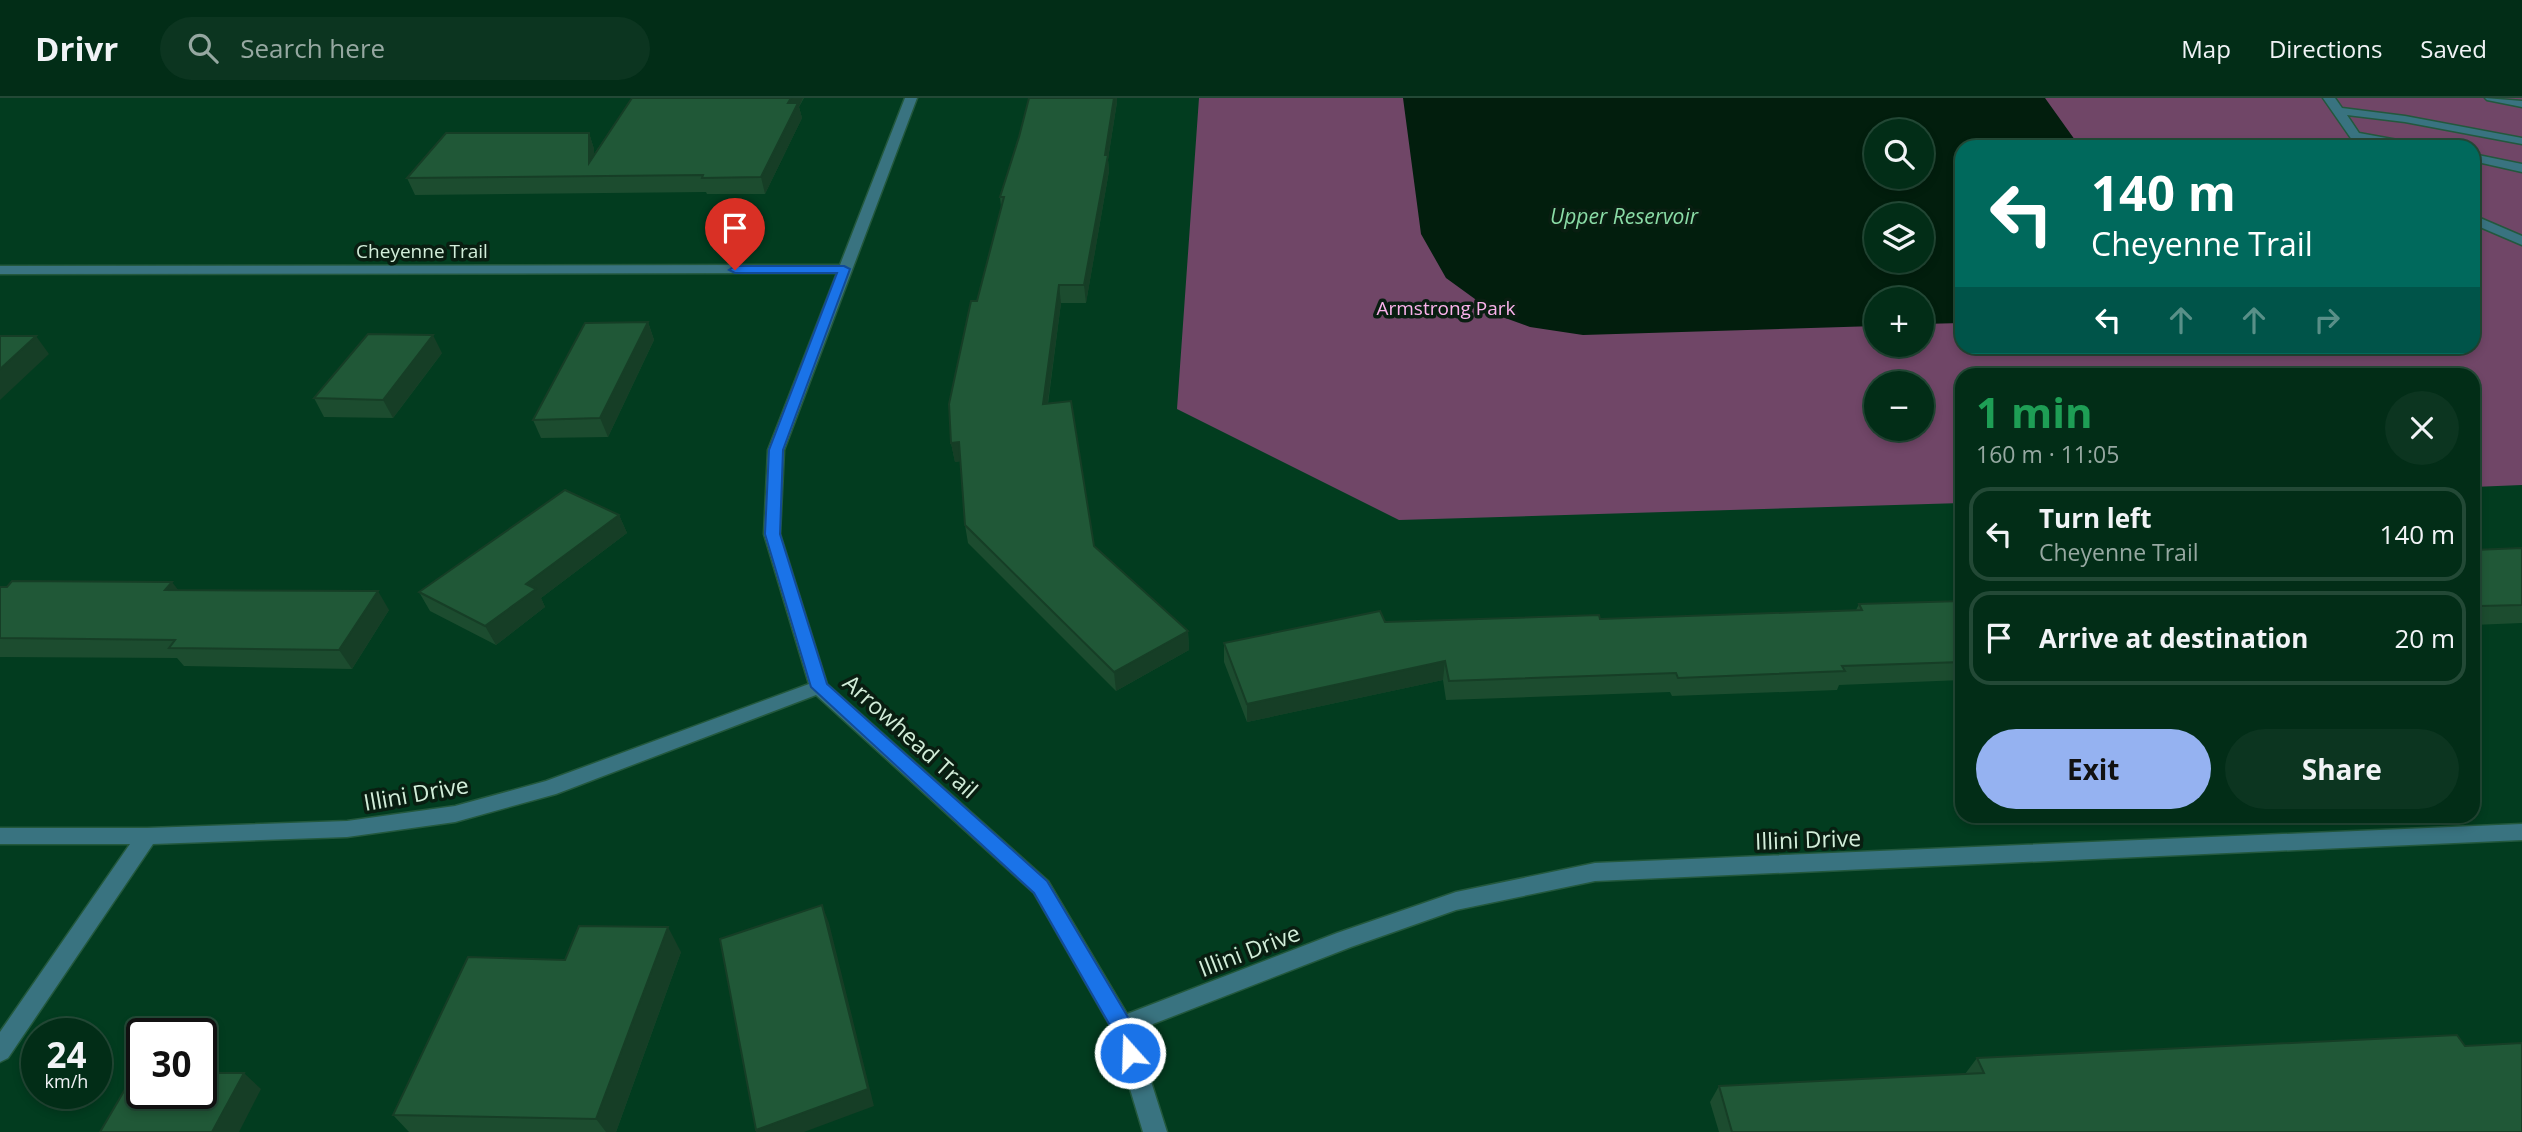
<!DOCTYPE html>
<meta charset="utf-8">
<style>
:root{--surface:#022d17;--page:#0c3520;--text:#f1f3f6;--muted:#96a8a1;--line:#234936;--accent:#95b2f1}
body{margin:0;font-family:"Open Sans",sans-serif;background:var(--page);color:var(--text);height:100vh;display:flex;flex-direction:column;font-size:26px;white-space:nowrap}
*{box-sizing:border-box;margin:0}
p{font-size:23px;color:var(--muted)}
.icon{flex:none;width:38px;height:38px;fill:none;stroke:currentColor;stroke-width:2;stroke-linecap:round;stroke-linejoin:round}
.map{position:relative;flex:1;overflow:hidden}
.sheet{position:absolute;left:1955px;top:270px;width:525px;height:455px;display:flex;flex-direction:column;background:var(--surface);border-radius:21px;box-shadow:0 4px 10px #0003,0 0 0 2px var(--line)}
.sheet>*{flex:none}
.top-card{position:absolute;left:1955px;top:42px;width:525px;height:214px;border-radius:21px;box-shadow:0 4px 10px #0003,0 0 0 2px var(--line);background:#00695c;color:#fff;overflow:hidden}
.controls{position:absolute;left:1864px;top:21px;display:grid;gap:14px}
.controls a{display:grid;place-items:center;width:70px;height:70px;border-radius:50%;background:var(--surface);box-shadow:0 4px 10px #0003,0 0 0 2px var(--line);font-size:35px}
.speed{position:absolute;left:21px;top:920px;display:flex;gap:14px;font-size:35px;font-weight:700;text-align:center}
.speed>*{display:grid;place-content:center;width:91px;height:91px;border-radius:50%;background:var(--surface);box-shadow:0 4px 10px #0003,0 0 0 2px var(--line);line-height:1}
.speed small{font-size:18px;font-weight:400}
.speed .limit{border:4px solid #111;border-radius:10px;background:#fff;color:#111}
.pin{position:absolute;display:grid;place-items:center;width:60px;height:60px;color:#fff;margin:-72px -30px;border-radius:50% 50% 50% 0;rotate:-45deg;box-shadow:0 0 7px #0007}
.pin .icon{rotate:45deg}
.me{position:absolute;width:77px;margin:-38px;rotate:340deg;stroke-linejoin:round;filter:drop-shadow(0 0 5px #0008)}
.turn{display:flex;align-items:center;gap:24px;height:147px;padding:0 21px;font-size:32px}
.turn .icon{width:91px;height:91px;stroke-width:2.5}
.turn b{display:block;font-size:49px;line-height:60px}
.lanes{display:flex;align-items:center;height:66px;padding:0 21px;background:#0003;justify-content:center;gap:35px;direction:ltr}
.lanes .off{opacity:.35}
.round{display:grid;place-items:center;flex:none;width:74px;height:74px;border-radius:37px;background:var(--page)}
.head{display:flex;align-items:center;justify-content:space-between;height:119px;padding:0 21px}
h1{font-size:42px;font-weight:700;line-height:52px;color:#1e9e55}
.button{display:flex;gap:14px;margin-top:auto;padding:14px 21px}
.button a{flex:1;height:80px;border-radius:42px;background:var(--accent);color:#111;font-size:28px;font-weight:700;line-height:80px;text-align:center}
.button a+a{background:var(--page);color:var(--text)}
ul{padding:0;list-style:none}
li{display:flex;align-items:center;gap:21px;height:94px;margin:0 14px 10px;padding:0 7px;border:4px solid var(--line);border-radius:21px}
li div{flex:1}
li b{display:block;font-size:26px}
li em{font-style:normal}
header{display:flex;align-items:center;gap:42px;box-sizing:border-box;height:98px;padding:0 35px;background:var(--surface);border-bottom:2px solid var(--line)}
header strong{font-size:33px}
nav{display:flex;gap:38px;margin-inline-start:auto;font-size:24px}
.search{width:490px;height:63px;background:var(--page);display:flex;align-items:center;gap:18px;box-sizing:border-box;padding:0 24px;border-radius:38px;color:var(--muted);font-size:26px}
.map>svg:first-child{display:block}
</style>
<header>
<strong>Drivr</strong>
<div class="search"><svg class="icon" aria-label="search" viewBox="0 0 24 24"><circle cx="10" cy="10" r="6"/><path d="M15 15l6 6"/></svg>Search here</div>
<nav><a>Map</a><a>Directions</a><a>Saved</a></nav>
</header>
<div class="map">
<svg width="2522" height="1034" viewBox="0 0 2522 1034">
<rect width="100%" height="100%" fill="#023c1f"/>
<path fill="#704667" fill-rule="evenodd" d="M1199,0H2522V387L2473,389V276H1962V405L1399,422L1177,311ZM1876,33H1922V79H1876ZM1962,49H2473V248H1962ZM1876,117H1922V163H1876ZM1876,201H1922V247H1876ZM1876,285H1922V331H1876Z"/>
<path fill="#021e0d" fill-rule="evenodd" d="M1403,0H2045L2080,49H1962V225L1922,226V201H1876V228L1583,237L1530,229L1497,217L1446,180L1421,136ZM1876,33H1922V79H1876ZM1876,117H1922V163H1876Z"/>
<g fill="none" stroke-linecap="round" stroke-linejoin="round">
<defs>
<g id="lane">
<path d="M2323,0H2335L2342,10L2405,18L2522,40V46L2405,24L2347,17L2359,35L2414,45L2420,49H2396L2365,43L2369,49H2357Z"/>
<path d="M2485,0L2522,3V9L2487,2Z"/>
<path d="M2473,56L2522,66V74L2473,63Z"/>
<path d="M2473,117L2522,138V147L2473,126Z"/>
</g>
<path id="street" d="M905,0H917L784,352L780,436L827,586L1048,783L1127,916L1337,835L1456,794L1595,765L2522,726V742L1595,783L1456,812L1351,849L1135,933L1167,1034H1143L1112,931L1034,795L816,597L556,696L455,724L347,739L153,746L8,960L0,964V934L130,746H0V730H147L347,723L455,708L546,683L809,586L764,436L768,352L837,175L0,176V168L840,167Z"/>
</defs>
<use href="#lane" stroke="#23583d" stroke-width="3"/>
<use href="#street" stroke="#23583d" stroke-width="3"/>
<use href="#lane" fill="#397380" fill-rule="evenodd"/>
<use href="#street" fill="#397380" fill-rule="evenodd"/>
</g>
<g fill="#1c4c2f">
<path d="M632,0H804L799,9L802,20L765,96H707L706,94L415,97L407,80L589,35L594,51V56Z"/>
<path d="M1117,4L1108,61L1109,73L1086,205H1061L1048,306L1094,448L1188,533L1189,552L1116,593L968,445L965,427L960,363L955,364L951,345L977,203L1001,109L1000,99Z"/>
<path d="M648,224L654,242L608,339L541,340L533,322Z"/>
<path d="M442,255L393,320L324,319L314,300Z"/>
<path d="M619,417L627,435L541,500L545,509L496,547L430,513L419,494Z"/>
<path d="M2522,450V525L2473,527V452Z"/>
<path d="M0,489L178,492L389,512L352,571L184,568L177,560L0,559Z"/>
<path d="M1962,503V582L1839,587L1837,592L1672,598L1670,594L1446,602L1443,582L1247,624L1224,564V545L1385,524L1600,521L1856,512L1859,506Z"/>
<path d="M681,854L616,1034H409L393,1017L565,862Z"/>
<path d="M2465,948L2522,1034H1719L1710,1004L1719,988L1965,976L1977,960Z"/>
</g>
<g fill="#163e26">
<path d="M791,0H803L799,9L802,20L765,96L761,79Z"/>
<path d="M1114,0H1117V4L1108,61L1109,73L1086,205L1084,187Z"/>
<path d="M589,35L594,51L595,79L589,65Z"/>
<path d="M1059,187L1061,205L1045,325L1043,306Z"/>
<path d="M648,224L654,242L608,339L600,320Z"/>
<path d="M433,237L442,255L393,320L383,302Z"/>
<path d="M36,238L49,256L0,302V271Z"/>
<path d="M959,344L962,363L955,364L951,345Z"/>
<path d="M619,417L627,435L541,500L545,509L496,547L485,528L526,486Z"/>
<path d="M172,484L186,502L165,492Z"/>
<path d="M378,493L389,512L352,571L339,552Z"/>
<path d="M1188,533L1189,552L1116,593L1114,574Z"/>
<path d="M1445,563L1443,582L1247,624V606Z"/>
<path d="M822,807L829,825L874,1008L804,1034H756V1032Z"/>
<path d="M668,829L681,854L616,1034H606L596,1021Z"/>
<path d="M244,975L261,991L239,1034H212Z"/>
</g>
<g fill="#205837" stroke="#163e26" stroke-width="2">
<path d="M632,0H791L788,5H798L761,79L702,80L703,77L407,80L446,35H589V65Z"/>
<path d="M1029,0H1114L1105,57H1108L1084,187H1059L1043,306L1071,303L1094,448L1188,533L1114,574L965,427L959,344L951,345L949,306L971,203H977L1004,99H1000L1019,39Z"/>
<path d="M648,224L600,320L533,322L585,225Z"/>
<path d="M368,236L433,237L383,302L314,300Z"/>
<path d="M0,238H36L0,271Z"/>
<path d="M565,392L619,417L526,486L536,491L485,528L419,494Z"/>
<path d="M2522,450V507L2480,508L2473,501V452Z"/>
<path d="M12,483L172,484L165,492L378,493L339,552L169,550L175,542L0,540V489H7Z"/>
<path d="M1962,503V564L1842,568L1845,573L1678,580L1676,575L1449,583L1445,563L1247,606L1224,545L1380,513L1385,524L1599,517L1600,521L1862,512L1859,506Z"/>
<path d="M822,807L868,991L756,1032L720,841Z"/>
<path d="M579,828L668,829L596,1021L393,1017L468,859L565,862Z"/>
<path d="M2457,937L2465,948L2522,945V1034H1732L1719,988L1984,975L1977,960Z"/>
<path d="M201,975H244L212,1034H100L134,976H142V996H201Z"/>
</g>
<path fill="#1a73e8" stroke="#114b97" stroke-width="2" d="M844,168L850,171L783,352L780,436L827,586L1047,783L1129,921L1140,955L1137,961L1130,964L1123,961L1112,931L1034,795L811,589L765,436L769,352L837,175H735L729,172L735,168Z"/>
<g text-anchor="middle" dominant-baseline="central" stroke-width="7" stroke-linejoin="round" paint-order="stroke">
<g font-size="19" fill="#d2edd9" stroke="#091e11">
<text x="422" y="153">Cheyenne Trail</text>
</g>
<g font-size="19" fill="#fcb3ec" stroke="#091e11">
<text x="1446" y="210">Armstrong Park</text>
</g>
<g font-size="21" font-style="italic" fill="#8adca6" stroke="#091e11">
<text x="1624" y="118">Upper Reservoir</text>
</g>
<g font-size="23" fill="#d2edd9" stroke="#091e11">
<text transform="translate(911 638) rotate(42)">Arrowhead Trail</text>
<text transform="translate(416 695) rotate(-10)">Illini Drive</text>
<text transform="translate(1808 741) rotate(-2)">Illini Drive</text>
<text transform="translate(1249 852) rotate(-21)">Illini Drive</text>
</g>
</g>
</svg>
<div class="controls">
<a><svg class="icon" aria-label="search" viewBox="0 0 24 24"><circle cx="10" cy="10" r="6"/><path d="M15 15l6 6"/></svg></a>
<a><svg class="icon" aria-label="layers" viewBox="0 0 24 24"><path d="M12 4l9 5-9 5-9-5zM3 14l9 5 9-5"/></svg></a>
<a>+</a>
<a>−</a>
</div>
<div class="speed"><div>24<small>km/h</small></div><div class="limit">30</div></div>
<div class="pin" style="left:735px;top:172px;background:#d93025"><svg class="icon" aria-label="arrive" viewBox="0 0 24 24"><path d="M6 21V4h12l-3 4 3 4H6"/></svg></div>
<svg class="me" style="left:1130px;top:955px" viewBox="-20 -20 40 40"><circle r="17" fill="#1a73e8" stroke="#fff" stroke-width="3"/><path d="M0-11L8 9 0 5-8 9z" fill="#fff"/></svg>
<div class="top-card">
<div class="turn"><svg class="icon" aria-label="left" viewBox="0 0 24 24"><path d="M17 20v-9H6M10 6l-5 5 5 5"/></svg><div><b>140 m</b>Cheyenne Trail</div></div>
<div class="lanes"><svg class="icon" aria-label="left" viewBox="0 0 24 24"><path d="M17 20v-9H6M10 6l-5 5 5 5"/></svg><svg class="icon off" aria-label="ahead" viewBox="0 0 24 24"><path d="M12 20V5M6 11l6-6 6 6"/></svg><svg class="icon off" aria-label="ahead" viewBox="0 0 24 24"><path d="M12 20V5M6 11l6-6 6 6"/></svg><svg class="icon off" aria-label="right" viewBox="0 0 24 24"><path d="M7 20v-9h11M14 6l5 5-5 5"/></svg></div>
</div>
<section class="sheet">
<div class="head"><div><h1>1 min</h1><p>160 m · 11:05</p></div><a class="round"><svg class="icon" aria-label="close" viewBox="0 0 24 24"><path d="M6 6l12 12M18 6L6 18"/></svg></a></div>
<ul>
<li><svg class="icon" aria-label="left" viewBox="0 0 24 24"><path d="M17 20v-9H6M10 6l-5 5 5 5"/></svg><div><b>Turn left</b><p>Cheyenne Trail</p></div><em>140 m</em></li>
<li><svg class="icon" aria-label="arrive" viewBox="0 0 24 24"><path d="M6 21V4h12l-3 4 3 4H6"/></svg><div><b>Arrive at destination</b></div><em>20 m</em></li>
</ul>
<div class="button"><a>Exit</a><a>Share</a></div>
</section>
</div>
